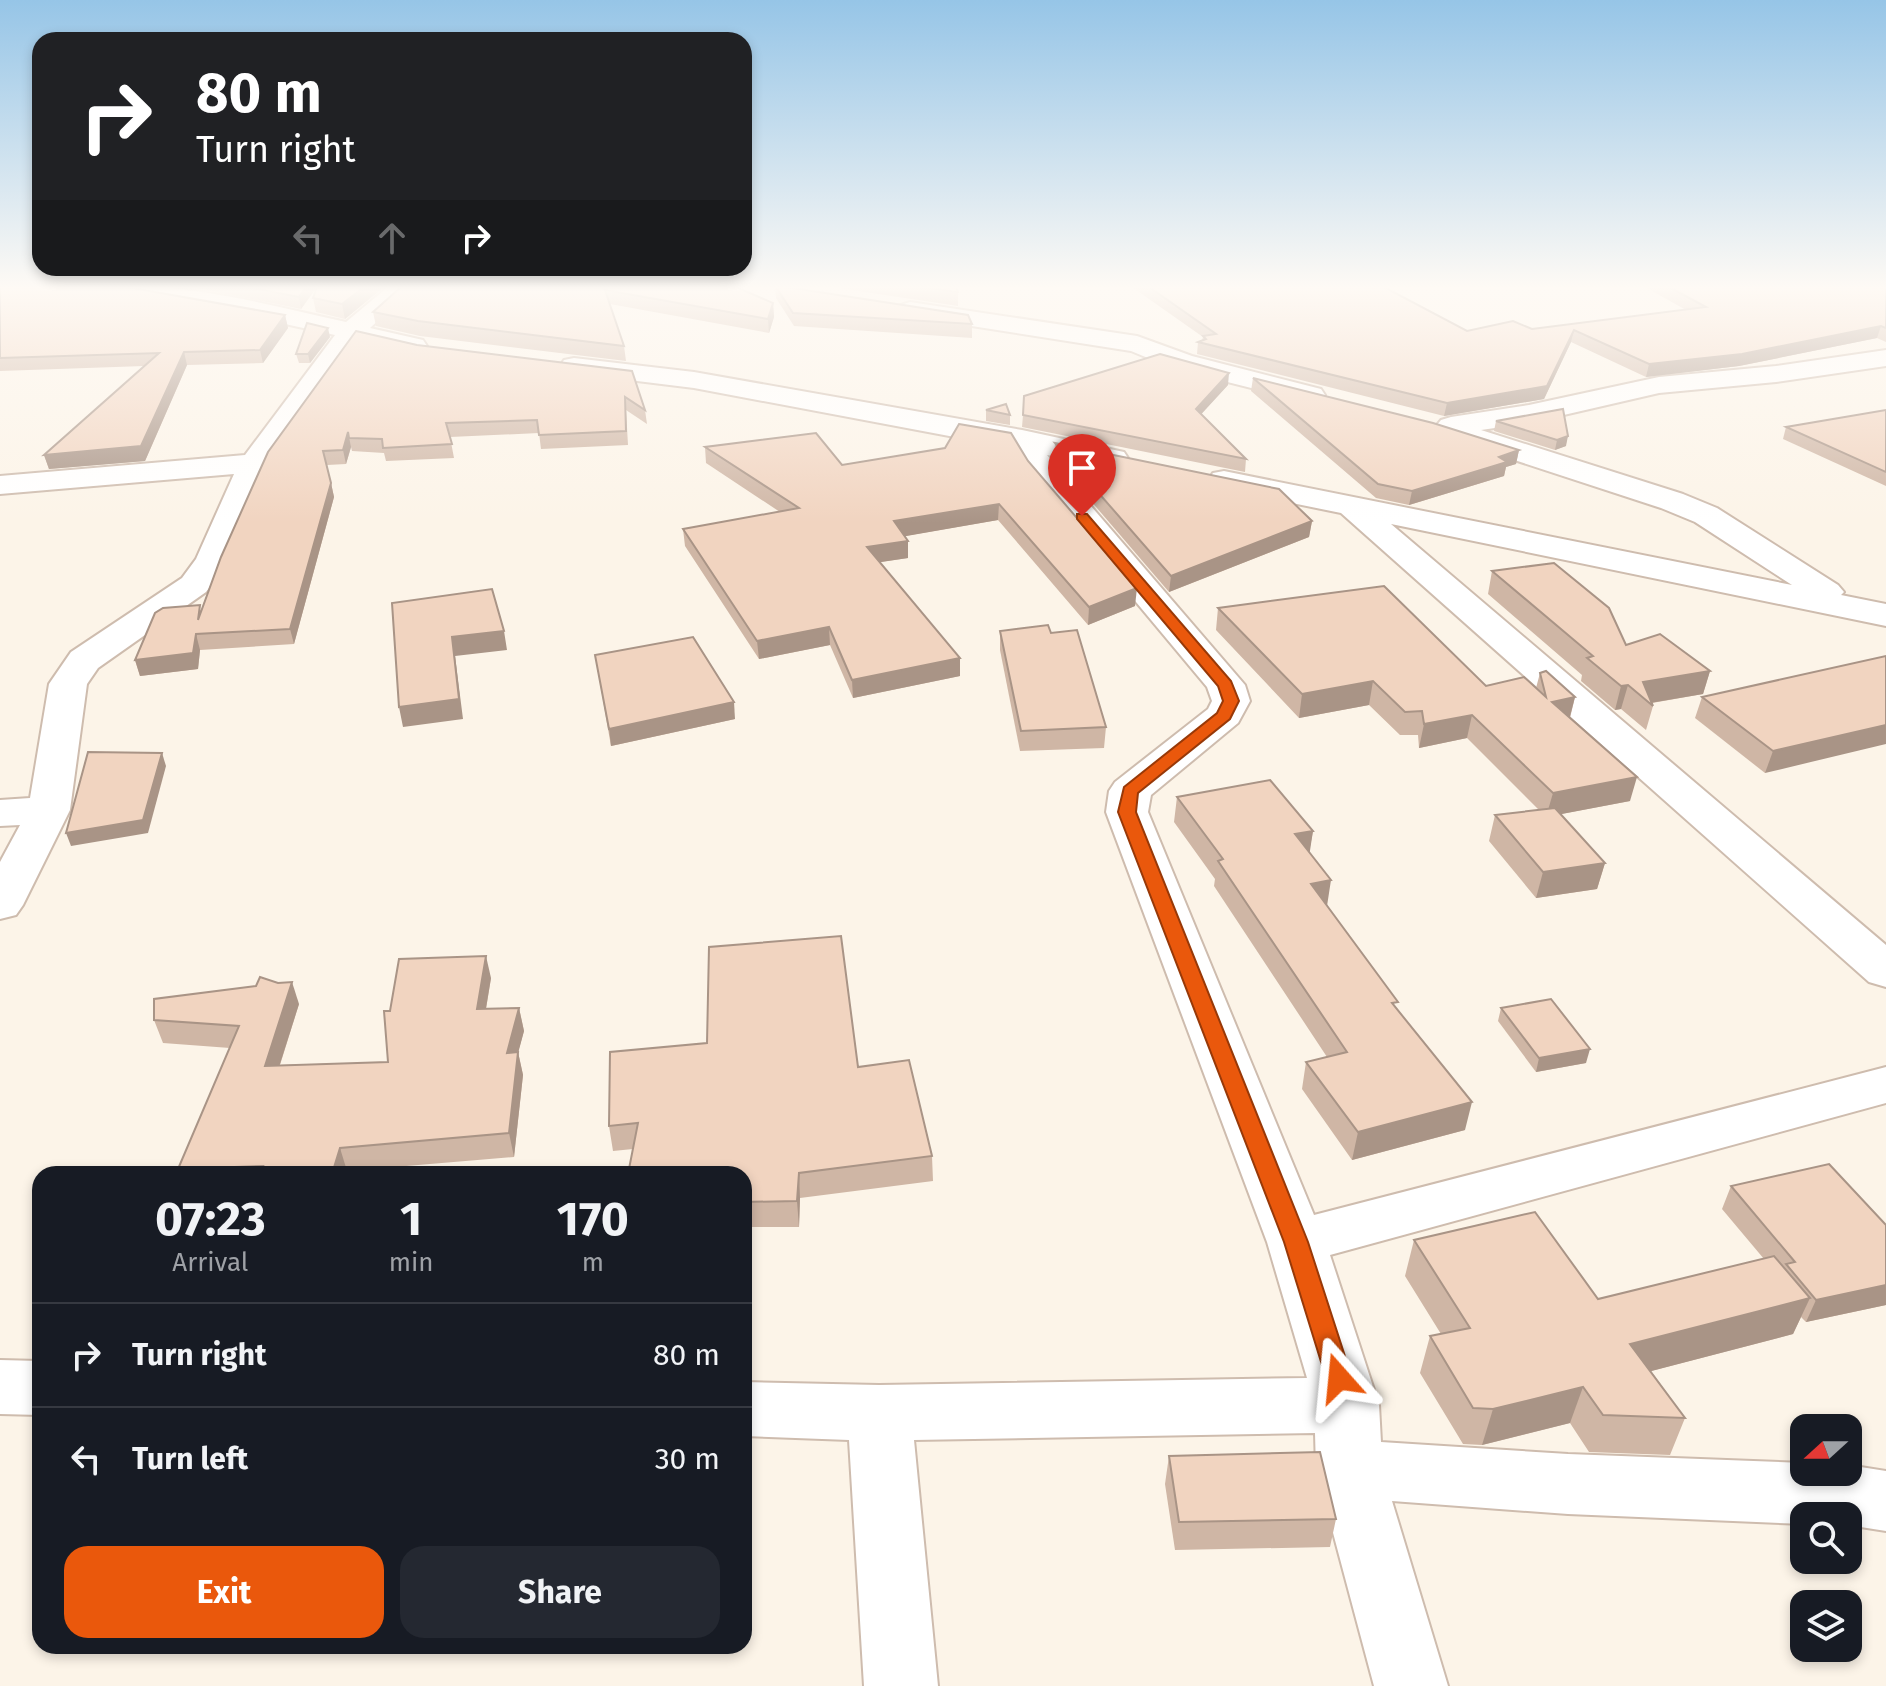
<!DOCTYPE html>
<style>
:root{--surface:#171b24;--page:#242831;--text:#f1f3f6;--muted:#9ea1a6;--line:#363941;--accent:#ea580c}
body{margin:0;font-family:"Fira Sans",sans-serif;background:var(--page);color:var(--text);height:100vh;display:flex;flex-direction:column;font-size:30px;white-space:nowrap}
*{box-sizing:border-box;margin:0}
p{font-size:26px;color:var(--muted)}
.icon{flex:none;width:44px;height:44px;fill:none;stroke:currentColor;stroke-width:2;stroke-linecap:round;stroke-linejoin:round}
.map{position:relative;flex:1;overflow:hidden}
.panel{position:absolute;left:32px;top:1166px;width:720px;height:488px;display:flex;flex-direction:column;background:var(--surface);border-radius:24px;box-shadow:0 4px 12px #0003}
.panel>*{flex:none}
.top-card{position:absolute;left:32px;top:32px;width:720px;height:244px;border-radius:24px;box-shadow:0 4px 12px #0003;background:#202124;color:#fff;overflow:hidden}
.needle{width:52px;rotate:249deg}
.fabs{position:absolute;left:1790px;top:1414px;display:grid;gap:16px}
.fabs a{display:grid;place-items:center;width:72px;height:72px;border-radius:16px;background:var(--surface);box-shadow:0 4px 12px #0003;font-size:40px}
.pin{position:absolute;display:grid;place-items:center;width:68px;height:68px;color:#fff;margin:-82px -34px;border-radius:50% 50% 50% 0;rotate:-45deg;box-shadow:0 0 8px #0007}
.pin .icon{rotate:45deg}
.me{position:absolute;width:88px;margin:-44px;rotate:342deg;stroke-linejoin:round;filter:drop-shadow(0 0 6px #0008)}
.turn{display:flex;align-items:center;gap:28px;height:168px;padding:0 32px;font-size:36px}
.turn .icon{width:104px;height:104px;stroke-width:2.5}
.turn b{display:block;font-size:56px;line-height:68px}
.lanes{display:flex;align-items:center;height:76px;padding:0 32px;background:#0003;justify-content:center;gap:40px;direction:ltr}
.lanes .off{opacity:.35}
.eta{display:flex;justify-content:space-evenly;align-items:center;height:136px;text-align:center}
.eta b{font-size:48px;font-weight:700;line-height:56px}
.button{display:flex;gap:16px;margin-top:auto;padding:16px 32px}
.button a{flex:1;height:92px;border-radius:24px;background:var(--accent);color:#fff;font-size:32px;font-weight:700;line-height:92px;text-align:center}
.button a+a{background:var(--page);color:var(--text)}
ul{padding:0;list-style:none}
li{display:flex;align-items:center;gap:24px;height:104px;padding:0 32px;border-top:2px solid var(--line)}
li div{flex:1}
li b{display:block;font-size:30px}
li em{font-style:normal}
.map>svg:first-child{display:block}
</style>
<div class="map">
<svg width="1886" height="1686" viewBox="0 0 1886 1686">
<rect width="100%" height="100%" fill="#fcf4e8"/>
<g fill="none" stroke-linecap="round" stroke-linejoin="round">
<defs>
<g id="street">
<path d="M107,287C186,282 269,305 346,322L388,287H414L370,328L423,340L427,346L423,352L414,354L357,341L269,464L229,561L206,592L98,668L87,684L70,810L23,905L16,915L0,919V862L20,825L0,826V800L30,798L49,684L71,652L182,578L196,559L234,474L0,494V476L245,455L335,335L276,322L119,294L110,292Z"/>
<path d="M910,302L1137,336L1192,356L1321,389L1325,395L1321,401L1311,403L1172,368L1131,351L901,315L897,310L901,305Z"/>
<path d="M1886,350V366L1776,382L1659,393L1529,423L1481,430L1683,494L1717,508L1838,585L1844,592L1841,595L1886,604V626L1391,524L1886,945V987L1869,982L1341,513L1213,487L1208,480L1213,473L1224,471L1792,585L1695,522L1661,508L1453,440L1436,426L1441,420L1451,417L1529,405L1659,377L1776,366Z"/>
<path d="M574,358L694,372L1022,430L1124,452L1128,458L1124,464L1113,467L1047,455L1245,685L1250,701L1238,723L1151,795L1148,812L1314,1215L1886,1067V1103L1330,1255L1379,1405L1381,1442L1568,1454L1804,1463V1472H1848V1465L1886,1471V1531L1848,1525V1516H1804V1524L1568,1514L1392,1501L1448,1686H1374L1316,1469L1315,1433L914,1440L938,1686H864L849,1440L744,1436V1382L879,1385L1307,1378L1267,1242L1106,812L1109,791L1115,782L1208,709L1212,701L1207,687L1030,475L1013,448L694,388L564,372L560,366L564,360Z"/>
<path d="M0,1360L40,1361V1415L0,1414Z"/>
</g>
</defs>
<use href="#street" stroke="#cebcae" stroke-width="4"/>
<use href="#street" fill="#fff" fill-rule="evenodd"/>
</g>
<g fill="#cfb6a5">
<path d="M0,287L285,315L288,328L263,363L187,365L145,461L49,469L44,455L144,366L0,371Z"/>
<path d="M176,287H384L345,319L316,312L313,298L317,287L301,309L197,288Z"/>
<path d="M401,287H736L773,303L774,317L769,333L610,304L624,346L626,361L420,336L376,326L373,312Z"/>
<path d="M775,287H786L972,324V338L794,326L776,298Z"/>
<path d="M832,287H956L958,292V306Z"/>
<path d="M1132,287H1384L1467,331L1532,329L1686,310L1645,287H1886V342L1877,338L1739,366L1646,377L1571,342L1544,399L1444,416L1197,354L1198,342L1202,340L1203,337Z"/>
<path d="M330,337L310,363H299L296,354Z"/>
<path d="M417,345L632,371L645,410L647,424L626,410L628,445L541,449L539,433L450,437L454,458L386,461L384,453L352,451L351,447L346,464L327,465L334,497L294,644L200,650L198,669L140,676L135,660L201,610L221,557Z"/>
<path d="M1253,378L1519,450L1516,464L1506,467L1504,476L1409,505L1376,498L1251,391Z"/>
<path d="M1228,385L1201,414L1246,459L1245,472L1022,427L1023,415Z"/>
<path d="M1563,409L1566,446L1555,450L1494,431L1496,421Z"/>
<path d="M986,410L1010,415V425L986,421Z"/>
<path d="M1886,410V486L1783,439L1786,427Z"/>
<path d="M1055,443L1312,521L1309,537L1169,592L1054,458Z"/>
<path d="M705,447L842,465L1028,461L1135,606L1088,625L998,520L905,536L908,558L880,562L960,658V676L853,698L830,645L759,659L685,546L683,529L780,512L706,463Z"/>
<path d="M1492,571L1626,645L1710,671L1703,694L1652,703L1653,706L1646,730L1621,709L1615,710L1581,681L1582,675L1488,594Z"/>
<path d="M1218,608L1486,686L1536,688L1540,673L1575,697L1570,718L1630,801L1561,814L1605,863L1597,889L1536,898L1489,841L1495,815L1539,810L1467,738L1419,748L1418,735H1400L1369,705L1299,718L1216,630Z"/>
<path d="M1000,631L1051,633L1106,727L1104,748L1020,751L1000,650Z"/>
<path d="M595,655L735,719L611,746Z"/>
<path d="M1886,656L1765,773L1695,718L1702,697Z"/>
<path d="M1177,797L1313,831L1309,852L1327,905L1397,1009L1465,1130L1352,1160L1302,1089L1306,1062L1327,1057L1214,886L1215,879L1174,822Z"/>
<path d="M491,978L486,1009L519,1008L524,1031L518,1052L523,1075L514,1157L347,1171L346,1174H180L178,1169L230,1048L163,1043L154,1020L299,1004L280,1065L388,1062L390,1011Z"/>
<path d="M1501,1008L1586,1063L1536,1072L1498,1021Z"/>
<path d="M858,1067L932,1156L933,1181L800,1198L799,1227H744V1174L633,1149L613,1151L609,1126Z"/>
<path d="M1731,1186L1886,1225V1305L1806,1322L1801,1317L1793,1334L1651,1371L1685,1418L1670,1455L1589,1452L1570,1423L1482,1445L1463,1444L1420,1373L1430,1336L1441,1334L1405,1276L1414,1240L1598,1299L1764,1259L1722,1209Z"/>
<path d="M1169,1456L1336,1519L1330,1547L1175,1550L1165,1484Z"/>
</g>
<g fill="#a99486">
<path d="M306,287H317L301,309L299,297Z"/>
<path d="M364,287H384L345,319L342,304Z"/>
<path d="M773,303L774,317L769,333L768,319Z"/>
<path d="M285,315L288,328L263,363L260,350Z"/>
<path d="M1881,326L1877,338L1739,366L1646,377L1649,364Z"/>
<path d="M328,328L330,337L310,363L308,354Z"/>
<path d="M1574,330L1571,342L1544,399L1444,416L1447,403Z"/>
<path d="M184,352L187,365L145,461L49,469L44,455Z"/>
<path d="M1229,373L1228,385L1195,421L1196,409Z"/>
<path d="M348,432L351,447L346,464L343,450Z"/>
<path d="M1568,436L1566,446L1555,450L1557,440Z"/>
<path d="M1519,450L1516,464L1506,467L1504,476L1409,505L1412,491Z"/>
<path d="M331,483L334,497L294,644L290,629Z"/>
<path d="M999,504L998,520L895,538L894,521Z"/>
<path d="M1312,521L1309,537L1169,592L1171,576Z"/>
<path d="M908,541V558L868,564L867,547Z"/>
<path d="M1137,588L1135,606L1088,625L1089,607Z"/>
<path d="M829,627L830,645L759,659L757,641Z"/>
<path d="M504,631L507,650L455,656L463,719L403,727L399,707L452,637Z"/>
<path d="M196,634L200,650L198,669L140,676L135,660Z"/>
<path d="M960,658V676L853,698L852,680Z"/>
<path d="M1710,671L1703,694L1650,703L1643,682Z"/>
<path d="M1373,681L1369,705L1299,718L1302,694Z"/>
<path d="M1628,685L1621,709L1615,710L1621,686Z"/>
<path d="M1575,697L1569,720L1552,702Z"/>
<path d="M734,702L735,719L611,746L609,729Z"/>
<path d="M1472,715L1467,738L1419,748L1424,724Z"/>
<path d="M1886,725V744L1765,773L1773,751Z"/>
<path d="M162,753L166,766L148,833L71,846L66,833Z"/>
<path d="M1637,777L1630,801L1546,817L1553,793Z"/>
<path d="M1313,831L1309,857L1295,834Z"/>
<path d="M1605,863L1597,889L1536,898L1543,872Z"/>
<path d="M1331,880L1327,906L1311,884Z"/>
<path d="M486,956L491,978L482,1032L477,1009Z"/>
<path d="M292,982L299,1004L272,1089L265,1066Z"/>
<path d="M519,1008L524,1031L512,1076L507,1053Z"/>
<path d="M1590,1049L1586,1063L1536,1072L1539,1058Z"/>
<path d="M518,1052L523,1075L514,1157L509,1133Z"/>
<path d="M1472,1102L1465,1130L1352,1160L1358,1132Z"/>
<path d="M340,1148L347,1171L346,1174H332Z"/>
<path d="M799,1173L800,1198L799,1227L797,1201Z"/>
<path d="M1886,1285V1305L1806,1322L1816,1300Z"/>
<path d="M1810,1298L1793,1334L1617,1380L1630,1344Z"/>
<path d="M1583,1387L1570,1423L1482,1445L1493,1409Z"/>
</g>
<g fill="#f1d4c0" stroke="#a99486" stroke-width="2">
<path d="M0,287H127L285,315L260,350L184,352L141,446L44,455L159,353L0,358Z"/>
<path d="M247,287H306L299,297Z"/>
<path d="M317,287H364L342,304L313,298Z"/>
<path d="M401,287H736L773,303L768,319L605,290L624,346L418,321L373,312Z"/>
<path d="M776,287H786L968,315L972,324L793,313Z"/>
<path d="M921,287H956L958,292Z"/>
<path d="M1149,287H1384L1467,331L1513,321L1532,329L1706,307L1669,287H1886V328L1881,326L1742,354L1649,364L1574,330L1547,386L1447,403L1198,342L1206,339L1203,336L1216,334Z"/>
<path d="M307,323L328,328L308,354H296Z"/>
<path d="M356,331L417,345L632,371L645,410L625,397L626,431L539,435L537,420L446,423L452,444L383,448L382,439L349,438L348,432L343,450L323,451L331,483L290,629L196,634L193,653L135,660L155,613L163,608L200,605L198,620L221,557L268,452Z"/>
<path d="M1160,354L1229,373L1196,409L1246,459L1023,415L1024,396Z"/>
<path d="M1253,378L1433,423L1519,450L1499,457L1507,462L1412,491L1378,484Z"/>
<path d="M1006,404L1010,415L986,410Z"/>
<path d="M1563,409L1568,436L1557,440L1496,421Z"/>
<path d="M1886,410V472L1786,427Z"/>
<path d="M959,424L1011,433L1028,461L1137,588L1089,607L999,504L894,521L908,541L867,547L960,658L852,680L829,627L757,641L683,529L799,508L705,447L816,433L842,465L945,448Z"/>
<path d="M1055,443L1279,489L1312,521L1171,576Z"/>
<path d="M1554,563L1609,608L1626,645L1660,634L1710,671L1643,682L1653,706L1628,685L1621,686L1587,658L1593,656L1492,571Z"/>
<path d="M1384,586L1486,686L1524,677L1546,697L1540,673L1546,671L1575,697L1552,702L1637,777L1553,793L1472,715L1424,724L1422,711L1405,712L1373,681L1302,694L1218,608Z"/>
<path d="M492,589L504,631L452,637L459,699L399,707L392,603Z"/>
<path d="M1048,625L1051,633L1077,630L1106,727L1021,731L1000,631Z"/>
<path d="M693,637L734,702L609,729L595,655Z"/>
<path d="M1886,656V725L1773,751L1702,697Z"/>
<path d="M88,752L162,753L143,820L66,833Z"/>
<path d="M1270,780L1313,831L1295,834L1331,880L1311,884L1398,1002L1392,1003L1472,1102L1358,1132L1306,1062L1347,1052L1218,861L1223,859L1177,797Z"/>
<path d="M1555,808L1605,863L1543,872L1495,815Z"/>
<path d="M841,936L858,1067L909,1060L932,1156L799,1173L797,1201L744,1202V1174H628L638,1123L609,1126L610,1052L707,1043L709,947Z"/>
<path d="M486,956L477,1009L519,1008L507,1053L518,1052L509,1133L340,1148L332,1174H259L263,1166L178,1169L239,1026L154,1020V999L256,986L260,977L278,983L292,982L265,1066L388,1062L384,1011H390L399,959Z"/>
<path d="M1551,999L1590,1049L1539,1058L1501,1008Z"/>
<path d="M1829,1164L1886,1225V1285L1816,1300L1786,1264L1795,1262L1731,1186Z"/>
<path d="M1535,1212L1598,1299L1774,1256L1810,1298L1630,1344L1685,1418L1603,1415L1583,1387L1493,1409L1473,1408L1430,1336L1470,1328L1414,1240Z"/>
<path d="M1320,1452L1336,1519L1179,1522L1169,1456Z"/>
</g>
<linearGradient id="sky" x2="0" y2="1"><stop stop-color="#96c5e7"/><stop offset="0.55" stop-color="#fefaf5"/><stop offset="1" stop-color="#fefaf5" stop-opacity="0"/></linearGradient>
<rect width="1886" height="523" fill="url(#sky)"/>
<path fill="#ea580c" stroke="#983908" stroke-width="2" d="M1077,514H1087L1231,681L1239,701L1230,719L1138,793L1136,812L1308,1242L1352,1378L1348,1386L1339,1389L1329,1386L1326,1378L1284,1242L1118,812L1124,787L1217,713L1223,701L1218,686L1077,519Z"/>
</svg>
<div class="fabs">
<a><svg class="needle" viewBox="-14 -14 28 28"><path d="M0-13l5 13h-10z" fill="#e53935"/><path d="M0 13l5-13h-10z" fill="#9ea1a6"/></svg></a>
<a><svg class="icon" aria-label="search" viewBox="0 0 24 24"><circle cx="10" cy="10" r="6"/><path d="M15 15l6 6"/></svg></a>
<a><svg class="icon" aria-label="layers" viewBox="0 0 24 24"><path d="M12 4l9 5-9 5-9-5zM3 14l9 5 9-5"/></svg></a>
</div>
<div class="pin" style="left:1082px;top:516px;background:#d93025"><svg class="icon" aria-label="arrive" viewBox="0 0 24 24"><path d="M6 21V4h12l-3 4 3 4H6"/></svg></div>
<svg class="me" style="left:1339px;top:1378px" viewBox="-20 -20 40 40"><path d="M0-17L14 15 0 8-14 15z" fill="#ea580c" stroke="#fff" stroke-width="4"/></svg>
<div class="top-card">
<div class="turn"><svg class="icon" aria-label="right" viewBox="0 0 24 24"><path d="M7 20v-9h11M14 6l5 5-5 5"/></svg><div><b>80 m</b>Turn right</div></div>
<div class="lanes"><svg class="icon off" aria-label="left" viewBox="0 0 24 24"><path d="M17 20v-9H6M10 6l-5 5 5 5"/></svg><svg class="icon off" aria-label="ahead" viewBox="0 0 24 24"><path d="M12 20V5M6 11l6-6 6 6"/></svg><svg class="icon" aria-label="right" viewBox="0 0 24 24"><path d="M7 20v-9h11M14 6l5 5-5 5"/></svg></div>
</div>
<section class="panel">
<div class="eta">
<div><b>07:23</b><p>Arrival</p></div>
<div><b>1</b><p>min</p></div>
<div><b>170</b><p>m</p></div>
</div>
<ul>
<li><svg class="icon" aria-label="right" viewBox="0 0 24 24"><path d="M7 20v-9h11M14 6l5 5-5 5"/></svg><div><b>Turn right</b></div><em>80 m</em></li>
<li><svg class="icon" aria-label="left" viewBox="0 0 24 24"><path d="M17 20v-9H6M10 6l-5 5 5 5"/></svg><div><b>Turn left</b></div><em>30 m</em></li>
</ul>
<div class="button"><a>Exit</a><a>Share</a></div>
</section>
</div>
